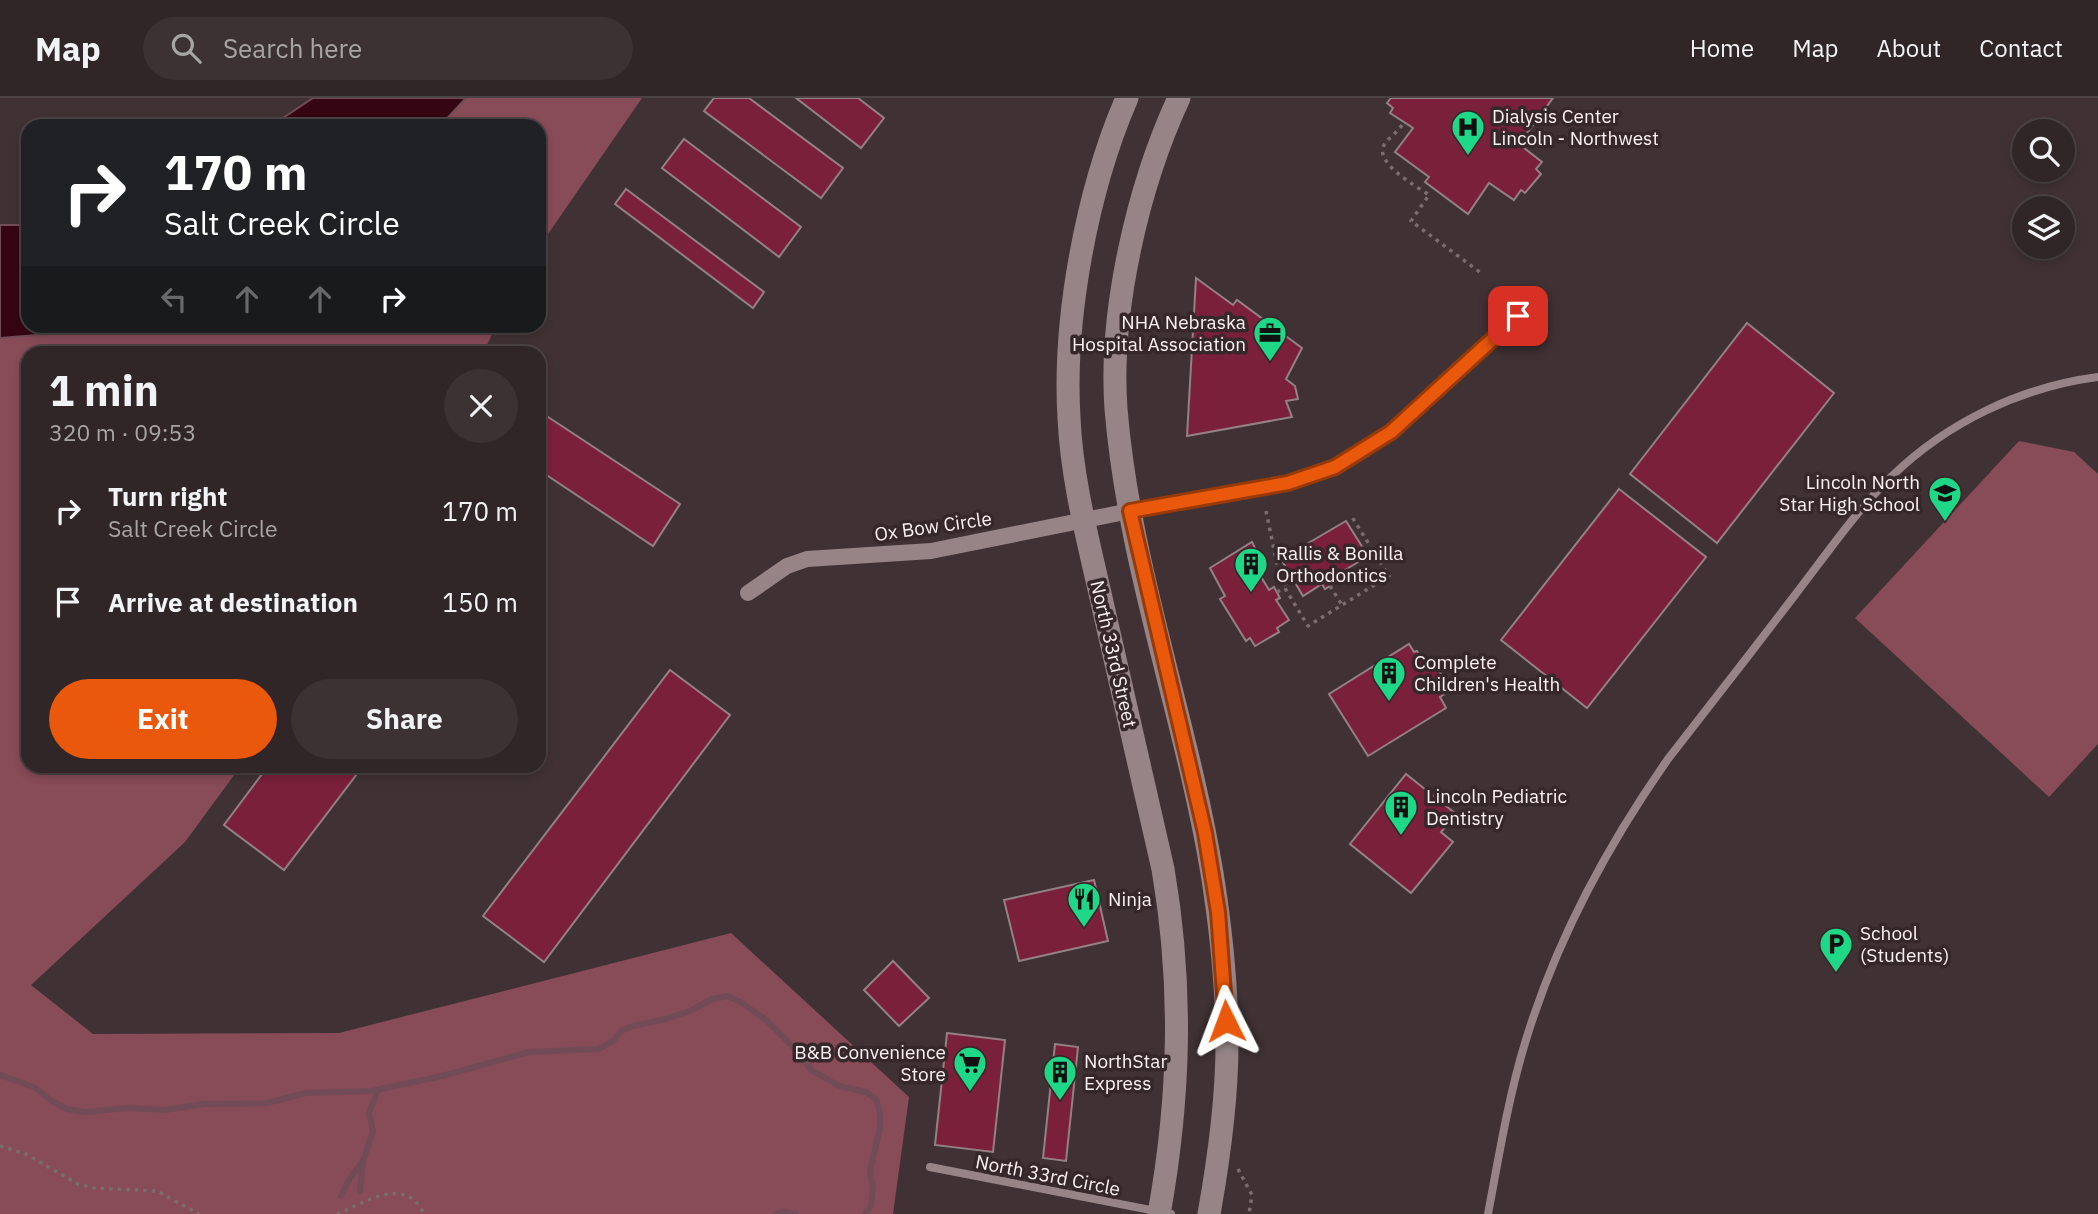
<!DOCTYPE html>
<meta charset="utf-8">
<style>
:root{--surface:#302627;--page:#3c3233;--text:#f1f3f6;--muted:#a8a5a7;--line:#4b4344;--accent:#ea580c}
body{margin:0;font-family:"IBM Plex Sans",sans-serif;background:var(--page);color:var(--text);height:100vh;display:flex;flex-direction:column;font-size:26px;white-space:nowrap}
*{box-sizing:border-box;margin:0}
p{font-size:23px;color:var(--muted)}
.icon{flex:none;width:38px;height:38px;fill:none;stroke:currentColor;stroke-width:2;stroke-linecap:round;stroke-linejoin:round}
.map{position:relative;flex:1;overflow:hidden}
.sheet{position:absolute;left:21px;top:248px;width:525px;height:427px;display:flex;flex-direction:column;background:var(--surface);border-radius:21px;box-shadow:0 4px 10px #0003,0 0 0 2px var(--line)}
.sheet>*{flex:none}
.hud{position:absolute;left:21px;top:21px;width:525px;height:214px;border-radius:21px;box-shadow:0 4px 10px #0003,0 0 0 2px var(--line);background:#202124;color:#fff;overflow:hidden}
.buttons{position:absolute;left:2012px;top:21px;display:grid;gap:14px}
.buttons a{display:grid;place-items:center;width:63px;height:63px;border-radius:50%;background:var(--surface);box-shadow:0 4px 10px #0003,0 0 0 2px var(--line);font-size:35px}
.pin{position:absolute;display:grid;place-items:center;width:60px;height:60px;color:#fff;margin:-30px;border-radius:14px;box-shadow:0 4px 10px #0006}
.me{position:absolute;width:77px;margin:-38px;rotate:357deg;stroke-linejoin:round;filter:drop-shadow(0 0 5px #0008)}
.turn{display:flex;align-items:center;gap:24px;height:147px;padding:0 28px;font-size:32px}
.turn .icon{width:91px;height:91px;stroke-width:2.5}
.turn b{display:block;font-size:49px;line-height:60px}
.lanes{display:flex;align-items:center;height:66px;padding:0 28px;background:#0003;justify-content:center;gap:35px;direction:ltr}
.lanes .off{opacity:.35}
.round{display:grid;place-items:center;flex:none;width:74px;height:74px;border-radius:37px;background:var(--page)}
.overview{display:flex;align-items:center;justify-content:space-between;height:119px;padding:0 28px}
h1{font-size:42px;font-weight:700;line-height:52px}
.cta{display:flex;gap:14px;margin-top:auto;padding:14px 28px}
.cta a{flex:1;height:80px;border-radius:42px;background:var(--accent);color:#fff;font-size:28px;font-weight:700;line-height:80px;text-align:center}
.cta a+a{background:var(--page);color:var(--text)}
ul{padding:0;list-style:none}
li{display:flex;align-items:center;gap:21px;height:91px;padding:0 28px}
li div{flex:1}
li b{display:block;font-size:26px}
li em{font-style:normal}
header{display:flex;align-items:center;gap:42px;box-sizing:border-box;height:98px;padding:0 35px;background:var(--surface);border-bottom:2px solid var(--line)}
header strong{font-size:33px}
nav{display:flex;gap:38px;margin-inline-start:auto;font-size:24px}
.search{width:490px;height:63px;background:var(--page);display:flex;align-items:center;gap:18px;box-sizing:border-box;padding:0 24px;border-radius:38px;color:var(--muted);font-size:26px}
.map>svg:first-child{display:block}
</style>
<header>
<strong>Map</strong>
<div class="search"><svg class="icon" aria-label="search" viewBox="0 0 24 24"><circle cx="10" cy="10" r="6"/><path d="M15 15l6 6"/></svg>Search here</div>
<nav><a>Home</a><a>Map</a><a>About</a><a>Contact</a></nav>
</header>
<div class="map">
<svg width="2098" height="1116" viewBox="0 0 2098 1116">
<rect width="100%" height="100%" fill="#403234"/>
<g fill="#884b58">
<path d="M373,0H642L539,149V28H348Z"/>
<path d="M0,169L28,228H496L483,255L28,256V668L240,669L185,744L31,887L93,936L339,935L731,835L909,999L893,1116H0Z"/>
<path d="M2019,343L2074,354L2098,376V646L2049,699L1855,520Z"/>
</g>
<g fill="#350514" stroke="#714c57" stroke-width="2">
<path d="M313,0H466L440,28H271Z"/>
<path d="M0,127H28V228H117L100,232L0,240Z"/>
</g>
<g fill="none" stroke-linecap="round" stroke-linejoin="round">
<g stroke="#714c57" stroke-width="6">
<path d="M0,977L34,989L52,1003L67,1011L86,1014L128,1010L165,1012L204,1006L267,1005L306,995L371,993L442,978L529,954L598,951L613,943L621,933L633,928L666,921L692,912L712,901L728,898L742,905L766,922L799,955L811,972L839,988L866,994L876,1001L880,1015V1030L870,1073L873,1091L871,1108L865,1116"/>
<path d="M360,1093L363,1063L373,1033L369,1015L378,992"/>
<path d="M341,1098L349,1082L361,1065"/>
<path d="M776,1116L785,1114L796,1116"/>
</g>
</g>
<g fill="#7b203b" stroke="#938184" stroke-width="2">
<path d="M714,0H749L843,70L821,100L704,13Z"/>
<path d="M796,0H858L884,20L861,50Z"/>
<path d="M1391,0H1553L1519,46L1542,64L1536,71L1541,76L1525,95L1521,92L1514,102L1489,85L1468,116L1425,84L1429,79L1395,54L1413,30L1390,15L1393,10L1387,5Z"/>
<path d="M684,41L801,129L779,159L662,70Z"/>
<path d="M626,91L764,194L753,210L615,106Z"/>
<path d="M1196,180L1233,207L1237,202L1302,250L1286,281L1295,288L1298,301L1286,303L1292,319L1187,338Z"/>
<path d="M1747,225L1834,295L1717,445L1630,376Z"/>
<path d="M539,313L680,406L653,448L539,372Z"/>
<path d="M1619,391L1706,459L1587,610L1501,542Z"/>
<path d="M1346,423L1368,458L1345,472L1348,477L1325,491L1322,486L1303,498L1281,461Z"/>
<path d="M1252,444L1264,468L1257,472L1269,492L1274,489L1280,500L1276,502L1289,522L1277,530L1279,534L1255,548L1250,540L1246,543L1220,501L1225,498L1210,470Z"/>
<path d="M1409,546L1414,554L1417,553L1425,566L1432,562L1451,592L1440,599L1446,610L1368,658L1329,596Z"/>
<path d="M670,572L730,617L544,864L483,818Z"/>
<path d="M268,668H363L284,772L224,727Z"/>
<path d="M1406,676L1456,716L1441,734L1453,744L1411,795L1350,746Z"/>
<path d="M1094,782L1108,843L1019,863L1004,802Z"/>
<path d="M893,863L929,900L899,928L864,892Z"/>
<path d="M947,935L1005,942L993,1054L935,1047Z"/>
<path d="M1055,946L1078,949L1066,1063L1043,1060Z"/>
</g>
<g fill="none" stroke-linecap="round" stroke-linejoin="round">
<g stroke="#796d6e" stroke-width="3.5" stroke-dasharray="3.5 5" stroke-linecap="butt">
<path d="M1402,27C1397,35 1388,40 1384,47C1374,65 1416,88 1429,97L1411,123L1481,175"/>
<path d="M1266,413L1277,466L1288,484L1283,487L1308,528L1389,478L1352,419"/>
<path d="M1330,488L1342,507"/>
<path d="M1277,494L1285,490"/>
<path d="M0,1048L26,1056L78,1086L94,1090L157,1093L199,1116"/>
<path d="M1238,1071L1252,1097L1249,1116"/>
<path d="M337,1116C366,1104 406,1077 424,1116"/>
</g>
<g stroke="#968487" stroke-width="8">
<path d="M1133,412L1288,385L1335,369L1391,334L1518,218"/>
<path d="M930,1069L1171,1116"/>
<path d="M1488,1116C1499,1058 1508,1001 1525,945C1556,842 1607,748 1668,661C1711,606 1753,552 1795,497C1826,457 1855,414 1892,378C1948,324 2021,289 2098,279"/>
</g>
<path stroke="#968487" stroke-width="16" d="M748,495L787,468L807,461L931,453L1130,413"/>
<g stroke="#968487" stroke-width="23">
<path d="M1127,0C1087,92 1063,220 1069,320C1072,386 1090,449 1104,513C1124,599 1143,685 1163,771C1183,888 1180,999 1159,1116"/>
<path d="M1179,0C1138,88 1109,213 1116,311C1129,469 1186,619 1212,775C1221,831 1227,889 1227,946C1227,1003 1219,1060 1209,1116"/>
</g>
</g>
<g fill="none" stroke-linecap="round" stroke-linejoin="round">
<defs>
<path id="route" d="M1226,923L1218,814L1205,735L1130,413L1288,385L1335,369L1391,334L1518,218"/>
</defs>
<use href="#route" stroke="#983908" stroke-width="18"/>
<use href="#route" stroke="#ea580c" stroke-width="12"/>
</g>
<defs>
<symbol id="hospital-pin" viewBox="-11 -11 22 30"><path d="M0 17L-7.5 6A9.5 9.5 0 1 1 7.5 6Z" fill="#1ed888" stroke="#36282a"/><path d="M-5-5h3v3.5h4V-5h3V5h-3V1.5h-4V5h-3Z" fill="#111"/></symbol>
<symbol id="office-pin" viewBox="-11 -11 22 30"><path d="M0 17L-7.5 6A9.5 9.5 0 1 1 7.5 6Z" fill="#1ed888" stroke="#36282a"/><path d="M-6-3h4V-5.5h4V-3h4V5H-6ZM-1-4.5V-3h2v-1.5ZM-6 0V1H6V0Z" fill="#111"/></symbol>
<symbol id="school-pin" viewBox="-11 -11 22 30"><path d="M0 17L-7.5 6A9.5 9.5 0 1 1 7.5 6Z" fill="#1ed888" stroke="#36282a"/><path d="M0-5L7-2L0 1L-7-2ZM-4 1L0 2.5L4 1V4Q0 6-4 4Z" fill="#111"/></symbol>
<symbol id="building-pin" viewBox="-11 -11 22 30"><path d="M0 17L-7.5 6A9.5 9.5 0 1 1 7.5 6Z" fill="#1ed888" stroke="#36282a"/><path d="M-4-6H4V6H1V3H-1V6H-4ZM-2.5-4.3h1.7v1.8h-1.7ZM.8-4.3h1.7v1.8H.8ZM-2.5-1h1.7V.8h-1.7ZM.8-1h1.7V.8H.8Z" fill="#111"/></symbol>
<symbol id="restaurant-pin" viewBox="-11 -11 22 30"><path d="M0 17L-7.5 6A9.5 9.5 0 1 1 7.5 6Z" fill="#1ed888" stroke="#36282a"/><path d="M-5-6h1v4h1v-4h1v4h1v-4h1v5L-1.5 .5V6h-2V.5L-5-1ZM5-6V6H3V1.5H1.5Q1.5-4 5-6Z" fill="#111"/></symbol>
<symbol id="parking-pin" viewBox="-11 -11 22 30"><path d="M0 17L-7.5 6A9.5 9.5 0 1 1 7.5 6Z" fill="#1ed888" stroke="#36282a"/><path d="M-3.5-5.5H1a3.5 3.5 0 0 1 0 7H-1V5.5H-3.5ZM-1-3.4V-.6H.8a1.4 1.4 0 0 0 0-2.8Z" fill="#111"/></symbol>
<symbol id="supermarket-pin" viewBox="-11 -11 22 30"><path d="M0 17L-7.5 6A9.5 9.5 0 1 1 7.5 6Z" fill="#1ed888" stroke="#36282a"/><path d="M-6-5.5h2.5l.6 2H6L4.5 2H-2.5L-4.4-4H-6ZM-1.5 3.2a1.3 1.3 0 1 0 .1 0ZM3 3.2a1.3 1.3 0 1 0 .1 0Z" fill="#111"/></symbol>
</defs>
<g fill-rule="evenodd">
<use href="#hospital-pin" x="1449" y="10" width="38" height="52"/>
<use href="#office-pin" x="1251" y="216" width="38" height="52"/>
<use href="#school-pin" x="1926" y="376" width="38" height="52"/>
<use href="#building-pin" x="1232" y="447" width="38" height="52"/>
<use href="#building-pin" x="1370" y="556" width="38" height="52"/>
<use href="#building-pin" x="1382" y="690" width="38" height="52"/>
<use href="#restaurant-pin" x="1065" y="782" width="38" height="52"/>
<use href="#parking-pin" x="1817" y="827" width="38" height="52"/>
<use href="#supermarket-pin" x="951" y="946" width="38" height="52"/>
<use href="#building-pin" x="1041" y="955" width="38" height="52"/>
</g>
<g text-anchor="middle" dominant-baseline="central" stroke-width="7" stroke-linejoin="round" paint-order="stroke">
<g font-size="19" fill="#fcf2f3" stroke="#36282a" text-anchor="start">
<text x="1492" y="18">Dialysis Center<tspan x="1492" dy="22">Lincoln - Northwest</tspan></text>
<text x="1246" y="224" text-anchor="end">NHA Nebraska<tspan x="1246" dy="22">Hospital Association</tspan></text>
<text x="1920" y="384" text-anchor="end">Lincoln North<tspan x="1920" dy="22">Star High School</tspan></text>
<text x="1276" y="455">Rallis &amp; Bonilla<tspan x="1276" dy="22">Orthodontics</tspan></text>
<text x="1414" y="564">Complete<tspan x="1414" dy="22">Children's Health</tspan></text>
<text x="1426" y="698">Lincoln Pediatric<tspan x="1426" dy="22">Dentistry</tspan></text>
<text x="1108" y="801">Ninja</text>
<text x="1860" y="835">School<tspan x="1860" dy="22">(Students)</tspan></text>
<text x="946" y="954" text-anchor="end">B&amp;B Convenience<tspan x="946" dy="22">Store</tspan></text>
<text x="1084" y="963">NorthStar<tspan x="1084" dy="22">Express</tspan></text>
</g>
<g font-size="19" fill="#fcf2f3" stroke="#36282a">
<text transform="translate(933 428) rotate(-8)">Ox Bow Circle</text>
<text transform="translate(1114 556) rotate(77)">North 33rd Street</text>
<text transform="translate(1048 1077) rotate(11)">North 33rd Circle</text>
</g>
</g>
</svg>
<div class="buttons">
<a><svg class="icon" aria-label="search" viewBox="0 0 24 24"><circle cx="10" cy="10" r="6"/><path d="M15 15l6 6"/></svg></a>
<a><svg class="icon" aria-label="layers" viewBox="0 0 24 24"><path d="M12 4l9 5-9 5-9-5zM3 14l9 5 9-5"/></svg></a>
</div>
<div class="pin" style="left:1518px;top:218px;background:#d93025"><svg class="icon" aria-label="arrive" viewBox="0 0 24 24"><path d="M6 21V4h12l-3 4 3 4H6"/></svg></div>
<svg class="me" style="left:1226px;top:923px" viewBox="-20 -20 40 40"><path d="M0-17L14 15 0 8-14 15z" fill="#ea580c" stroke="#fff" stroke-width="4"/></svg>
<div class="hud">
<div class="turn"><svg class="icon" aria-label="right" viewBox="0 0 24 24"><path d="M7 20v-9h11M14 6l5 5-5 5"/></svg><div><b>170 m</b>Salt Creek Circle</div></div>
<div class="lanes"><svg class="icon off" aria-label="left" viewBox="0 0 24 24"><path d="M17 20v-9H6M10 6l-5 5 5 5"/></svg><svg class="icon off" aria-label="ahead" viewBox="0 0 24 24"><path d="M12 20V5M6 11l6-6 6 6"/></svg><svg class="icon off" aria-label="ahead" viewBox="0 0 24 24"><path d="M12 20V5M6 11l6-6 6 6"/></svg><svg class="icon" aria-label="right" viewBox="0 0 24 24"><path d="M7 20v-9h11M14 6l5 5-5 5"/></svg></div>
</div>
<section class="sheet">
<div class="overview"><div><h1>1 min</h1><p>320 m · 09:53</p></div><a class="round"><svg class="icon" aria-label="close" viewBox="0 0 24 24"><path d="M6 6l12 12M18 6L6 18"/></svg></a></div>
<ul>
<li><svg class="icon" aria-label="right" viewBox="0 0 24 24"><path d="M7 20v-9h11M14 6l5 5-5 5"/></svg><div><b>Turn right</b><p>Salt Creek Circle</p></div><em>170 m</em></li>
<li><svg class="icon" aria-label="arrive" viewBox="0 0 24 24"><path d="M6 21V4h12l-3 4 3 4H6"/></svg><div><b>Arrive at destination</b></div><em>150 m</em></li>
</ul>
<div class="cta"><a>Exit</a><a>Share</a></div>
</section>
</div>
